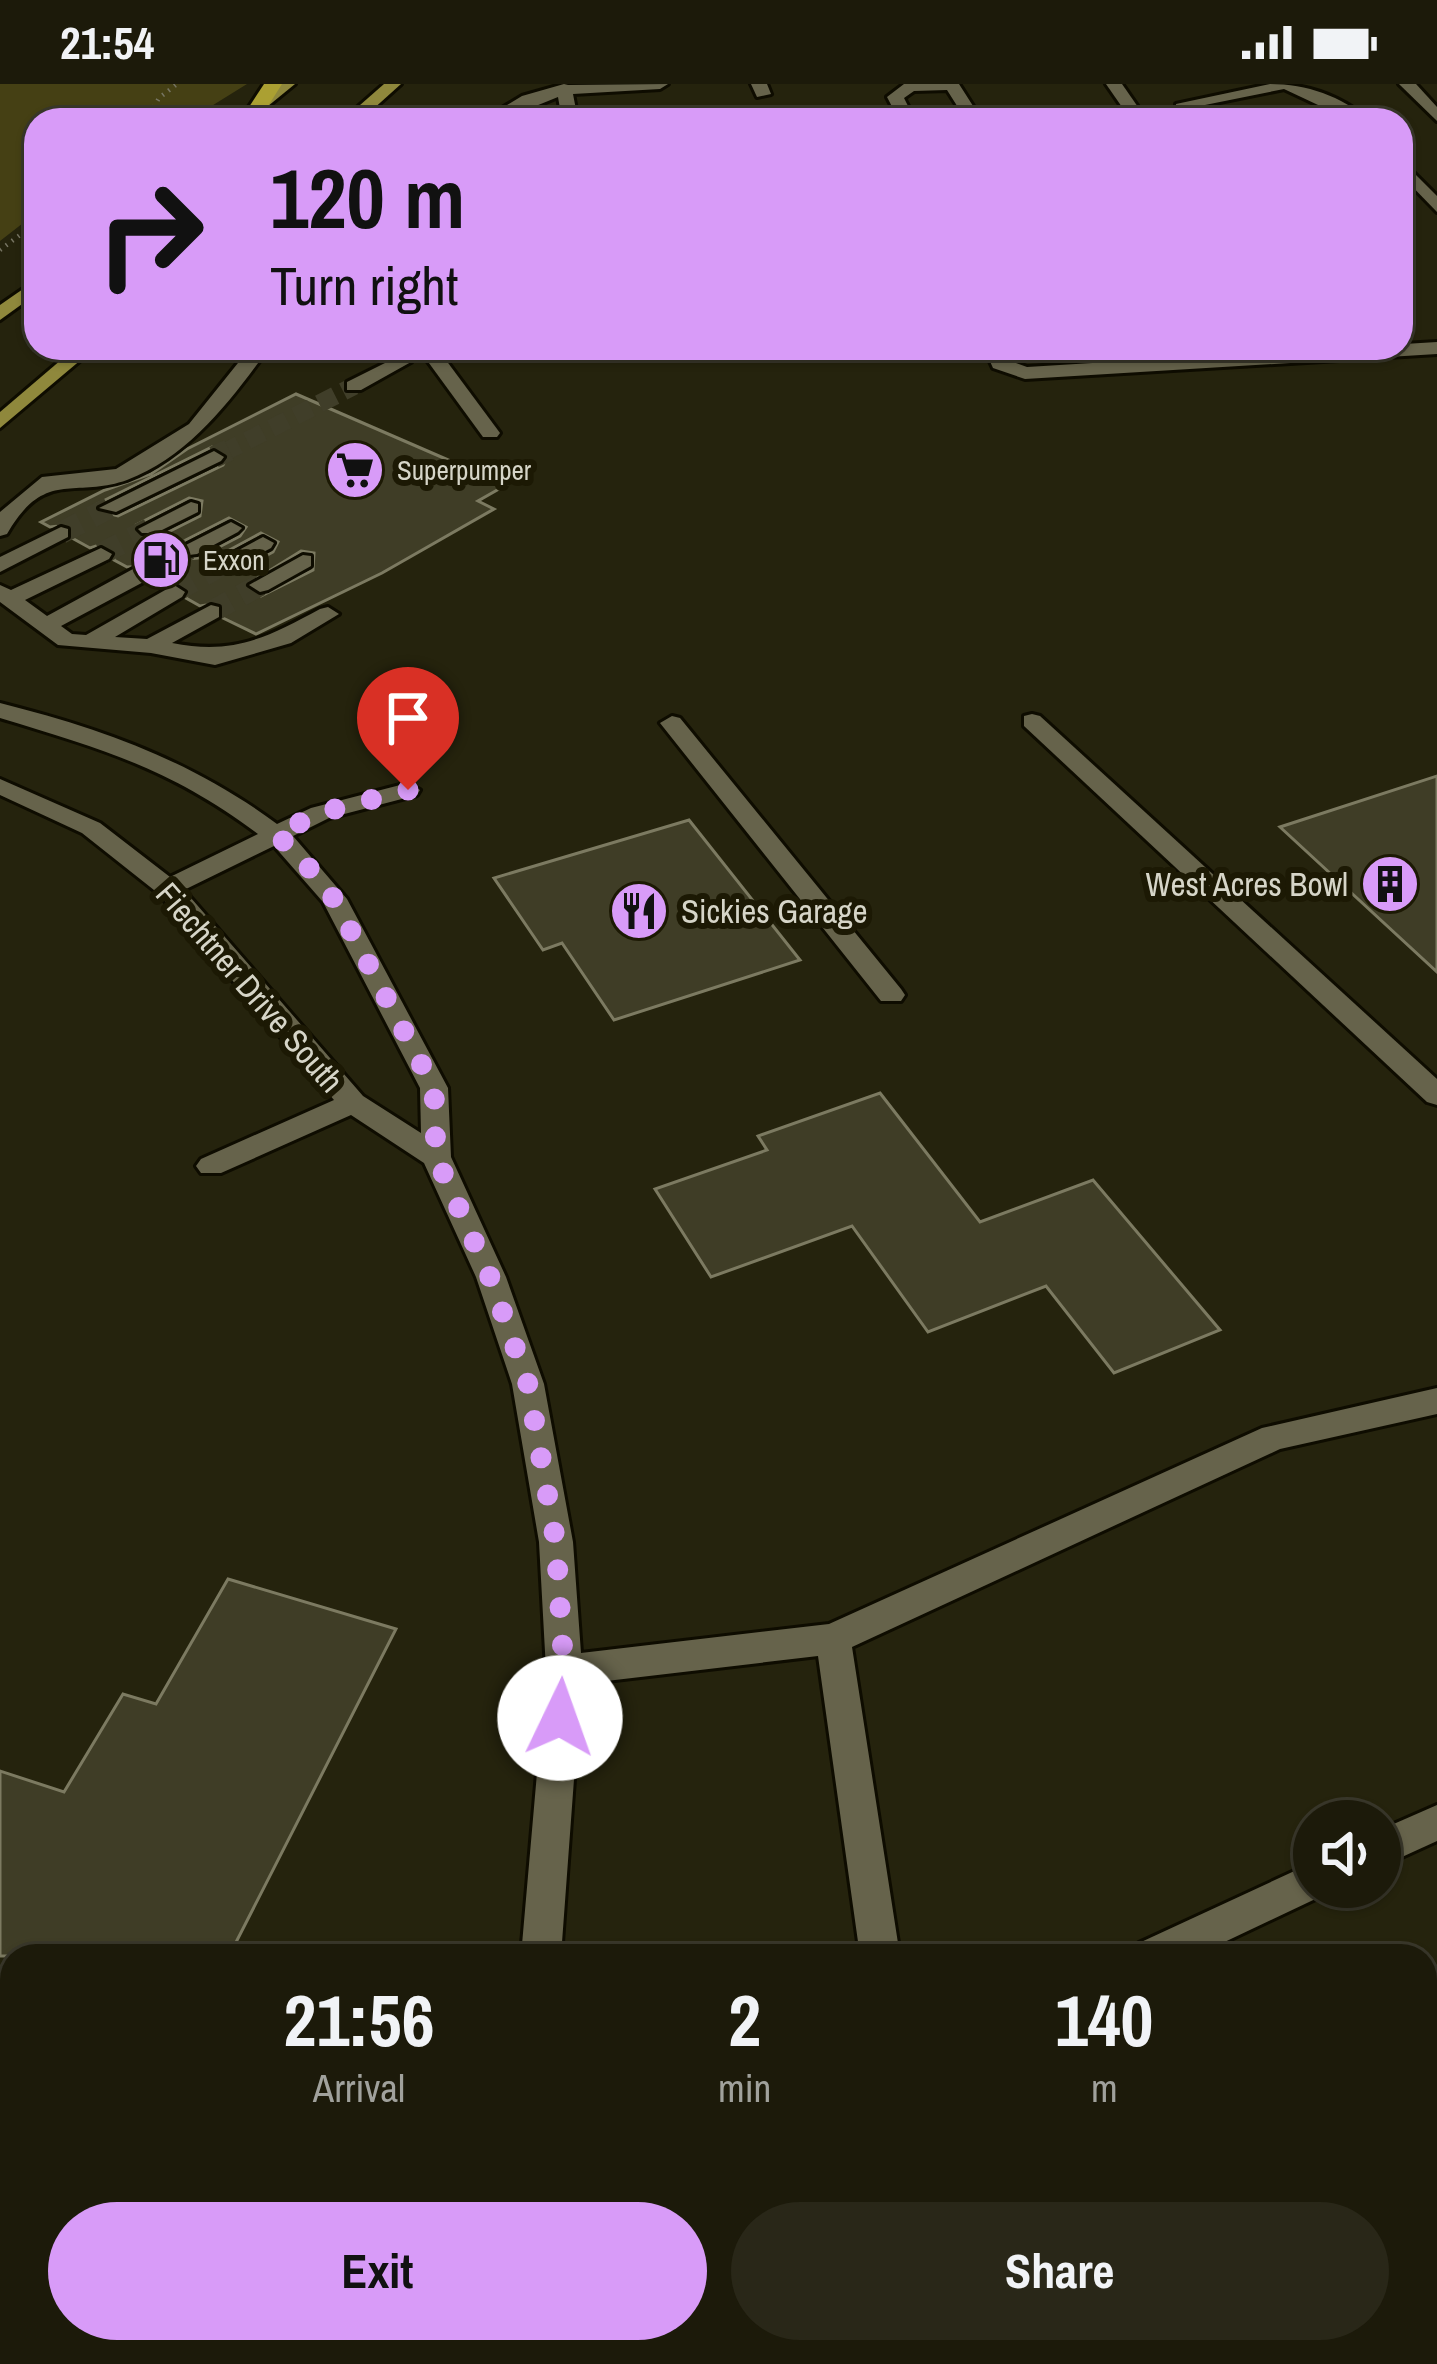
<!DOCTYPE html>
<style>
:root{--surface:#1c1a0a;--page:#292718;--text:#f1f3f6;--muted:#a0a19c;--line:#3a382b;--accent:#d89bf8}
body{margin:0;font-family:"Archivo Narrow",sans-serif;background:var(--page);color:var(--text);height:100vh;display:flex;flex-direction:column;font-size:45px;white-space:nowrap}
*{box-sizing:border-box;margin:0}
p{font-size:39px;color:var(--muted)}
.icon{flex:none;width:66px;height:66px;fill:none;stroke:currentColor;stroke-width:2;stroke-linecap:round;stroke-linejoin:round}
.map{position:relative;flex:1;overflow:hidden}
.drawer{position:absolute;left:0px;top:1860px;width:1437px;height:420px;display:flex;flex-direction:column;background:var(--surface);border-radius:36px 36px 0 0;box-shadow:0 3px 9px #0004,0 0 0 3px var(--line)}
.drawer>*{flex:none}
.guide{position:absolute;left:24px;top:24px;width:1389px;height:252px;border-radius:36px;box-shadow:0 3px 9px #0004,0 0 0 3px var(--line);background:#d89bf8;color:#111;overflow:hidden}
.fabs{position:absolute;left:1293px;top:1716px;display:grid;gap:24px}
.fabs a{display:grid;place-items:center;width:108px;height:108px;border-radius:50%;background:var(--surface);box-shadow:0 3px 9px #0004,0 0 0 3px var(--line);font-size:60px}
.pin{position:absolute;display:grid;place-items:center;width:102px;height:102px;color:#fff;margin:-123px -51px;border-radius:50% 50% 50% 0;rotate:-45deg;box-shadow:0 0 12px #0007}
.pin .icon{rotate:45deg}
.me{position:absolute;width:132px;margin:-66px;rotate:3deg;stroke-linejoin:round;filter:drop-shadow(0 0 9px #0008)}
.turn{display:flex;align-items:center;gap:42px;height:252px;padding:0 48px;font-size:54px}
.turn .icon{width:156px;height:156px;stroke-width:2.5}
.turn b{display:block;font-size:84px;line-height:102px}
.eta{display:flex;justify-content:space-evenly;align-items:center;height:204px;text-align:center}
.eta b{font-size:72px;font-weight:700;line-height:84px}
.primary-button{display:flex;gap:24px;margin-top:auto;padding:24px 48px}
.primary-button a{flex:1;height:138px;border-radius:72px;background:var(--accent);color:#111;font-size:48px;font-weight:700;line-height:138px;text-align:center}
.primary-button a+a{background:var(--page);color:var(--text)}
.status{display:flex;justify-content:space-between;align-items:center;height:84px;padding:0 60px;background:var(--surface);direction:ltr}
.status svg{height:33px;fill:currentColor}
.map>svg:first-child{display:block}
</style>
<div class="status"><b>21:54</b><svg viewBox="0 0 49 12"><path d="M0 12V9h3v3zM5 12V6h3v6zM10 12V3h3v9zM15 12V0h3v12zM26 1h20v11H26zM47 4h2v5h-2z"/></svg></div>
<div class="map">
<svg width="1437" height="2280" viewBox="0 0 1437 2280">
<rect width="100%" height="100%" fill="#25230d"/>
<path fill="#454014" d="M0,0H247L189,36H36V129L0,157Z"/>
<g fill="#3f3d26" stroke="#7c7a61" stroke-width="3" fill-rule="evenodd">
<path d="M296,310L506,401L478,417L494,425L382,489L256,550L223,534L220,519L200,522L186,514L189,507L176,497L163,502L153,497L152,482L127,483L114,476L116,469L103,460L90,464L72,454L69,441L50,443L41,438L105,406L151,390L187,365ZM212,363L228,372L223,381L118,432L95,426L97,420ZM189,414L202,417L200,432L158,453L142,454L135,448L136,441ZM229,434L246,443L240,452L198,474L187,475L174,467L176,461ZM261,449L278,458L273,468L232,490L210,488L209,477ZM301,467L314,469L313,486L261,512L245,502Z"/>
<path d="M1437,692V888L1280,743Z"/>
<path d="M689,736L800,876L614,936L562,859L543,866L494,794Z"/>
<path d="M880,1009L980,1138L1093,1096L1220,1246L1114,1289L1046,1202L928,1248L852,1142L711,1193L655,1105L767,1066L758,1052Z"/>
<path d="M228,1495L396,1545L229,1872H0V1687L64,1708L123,1610L156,1620Z"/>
</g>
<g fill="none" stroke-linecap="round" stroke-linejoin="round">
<path stroke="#403e29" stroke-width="18" stroke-dasharray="18 9" stroke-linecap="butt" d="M223,369L354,302"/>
<g stroke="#403e29" stroke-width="22" stroke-dasharray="22 12" stroke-linecap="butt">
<path d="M214,373L229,366"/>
<path d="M61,449L109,424"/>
<path d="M101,470L149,445"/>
<path d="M141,490L189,465"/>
<path d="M174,508L222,481"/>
<path d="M211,528L260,501"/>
</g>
<defs>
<g id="minor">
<path d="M564,0L568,1L668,0L660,5L573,10L578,36H562L558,13L501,36H482L522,12Z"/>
<path d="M751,0H767L771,10L757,13Z"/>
<path d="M904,0H959L982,36H966L947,6L914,7L904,14L915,36H899L887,13Z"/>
<path d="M1106,0H1122L1147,36H1131Z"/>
<path d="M1270,0C1307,0 1341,12 1369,36H1350L1284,5L1200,22L1190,25L1193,36H1177L1176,20Z"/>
<path d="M1399,0H1416L1437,23V37Z"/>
<path d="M1401,76L1437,112V128L1401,91Z"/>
<path d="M1437,258V270L1025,295L993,284L984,264H1002L1008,276L1027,283Z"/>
<path d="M250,264H269C232,315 189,373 127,396C74,415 45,384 7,450L0,452V428L42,393L116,385L189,340Z"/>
<path d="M378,264H398L411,278L361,306H347V298L389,277Z"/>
<path d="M418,264H437L500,349L497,353H483Z"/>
<path d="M214,367L224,373L221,377L116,428L99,424Z"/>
<path d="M191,418L198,420V428L156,449H142L138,445Z"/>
<path d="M231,438L242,444L238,448L197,470L189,471L178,465Z"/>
<path d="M61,443L68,445V453L0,488V473Z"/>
<path d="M263,453L274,459L271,464L230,486H214L211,481Z"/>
<path d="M101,464L112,470L109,475L25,516L47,532L133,485H149V495L61,542L72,550L86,551L174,501L185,508L182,513L115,553L147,555L211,521L219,523V533L172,559C234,571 266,554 320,525L328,523L339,530L291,559L215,581L151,569L58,561L0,518V501L11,506Z"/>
<path d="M303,471L311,472V482L268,506L260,508L249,501Z"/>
<path d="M0,619C103,645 192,677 277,740L311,724L408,699L420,706L417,711L329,734L293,752L347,815L448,1004L451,1073L506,1193L544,1300L573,1458L581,1569L829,1540L1262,1344L1437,1304V1330L1280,1365L852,1563L900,1872H860L818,1572L581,1600L561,1872H521L546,1586L539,1458L512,1300L476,1193L424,1079L351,1031L221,1089H201L196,1082L201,1075L334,1016L159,810L82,749L0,711V695L100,739L170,793L258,750C170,684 102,665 0,634ZM274,762L323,818L420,1004L421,1049L363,1012L184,806Z"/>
<path d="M1032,630L1040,632L1437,995V1021L1427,1018L1024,642V632Z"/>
<path d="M672,632L680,634L901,905L905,911L901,917H881L664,644L660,639Z"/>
<path d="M1437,1721V1757L1380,1783V1746Z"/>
<path d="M1314,1778V1803H1330L1328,1809L1195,1872H1133L1139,1859Z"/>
<rect x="508" y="2268" width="44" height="12"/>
<rect x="888" y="2268" width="44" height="12"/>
</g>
<g id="major">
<path d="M277,0H295L251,36H233Z"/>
<path d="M384,0H401L361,36H343Z"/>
<path d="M36,196V210L0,236V221Z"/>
<path d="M75,264H95L0,344V328Z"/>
</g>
<path id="highway" d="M264,0H282L265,27H251L249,23Z"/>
</defs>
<use href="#minor" stroke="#0e0c00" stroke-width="6"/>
<use href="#major" stroke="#0e0c00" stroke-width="6"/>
<use href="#highway" stroke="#0e0c00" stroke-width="6"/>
<g stroke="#777563" stroke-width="4.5" stroke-dasharray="1.5 6" stroke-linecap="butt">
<path d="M146,36L159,14L177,0"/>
<path d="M0,166L36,139"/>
</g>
<use href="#minor" fill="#66634b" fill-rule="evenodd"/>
<use href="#major" fill="#8f883c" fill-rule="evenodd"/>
<use href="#highway" fill="#aba032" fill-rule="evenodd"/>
</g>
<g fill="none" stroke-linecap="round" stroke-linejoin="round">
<path stroke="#d89bf8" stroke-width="21" stroke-dasharray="0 37.8" d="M408,706L320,729L275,751L293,764L334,815L434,1004L436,1073L490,1193L528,1300L556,1459L564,1586L560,1634"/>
</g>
<defs>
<symbol id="supermarket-disc" viewBox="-11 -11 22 22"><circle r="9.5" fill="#d89bf8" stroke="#1c1904"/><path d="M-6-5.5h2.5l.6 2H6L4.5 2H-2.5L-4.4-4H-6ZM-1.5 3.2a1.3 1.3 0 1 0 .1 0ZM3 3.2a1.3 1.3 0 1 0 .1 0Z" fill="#111"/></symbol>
<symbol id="fuel-disc" viewBox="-11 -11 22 22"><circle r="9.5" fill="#d89bf8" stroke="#1c1904"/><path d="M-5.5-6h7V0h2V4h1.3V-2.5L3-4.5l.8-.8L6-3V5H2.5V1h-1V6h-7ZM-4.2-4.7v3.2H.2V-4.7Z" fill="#111"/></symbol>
<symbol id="building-disc" viewBox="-11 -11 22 22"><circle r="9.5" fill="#d89bf8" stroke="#1c1904"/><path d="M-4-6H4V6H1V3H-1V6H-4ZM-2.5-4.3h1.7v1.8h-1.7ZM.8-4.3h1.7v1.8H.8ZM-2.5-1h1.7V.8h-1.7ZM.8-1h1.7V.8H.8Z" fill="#111"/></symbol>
<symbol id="restaurant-disc" viewBox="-11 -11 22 22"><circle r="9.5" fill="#d89bf8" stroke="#1c1904"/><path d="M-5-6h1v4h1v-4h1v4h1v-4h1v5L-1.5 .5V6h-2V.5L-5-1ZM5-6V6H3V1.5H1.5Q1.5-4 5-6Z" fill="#111"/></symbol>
</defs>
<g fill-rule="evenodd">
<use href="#supermarket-disc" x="322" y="353" width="66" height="66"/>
<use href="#fuel-disc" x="128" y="443" width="66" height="66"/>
<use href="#building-disc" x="1357" y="767" width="66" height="66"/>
<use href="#restaurant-disc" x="606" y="794" width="66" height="66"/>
</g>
<g text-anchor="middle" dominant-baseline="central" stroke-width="12" stroke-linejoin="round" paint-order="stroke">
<g font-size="27" fill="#d6d5c8" stroke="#1c1904" text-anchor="start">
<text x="397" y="386">Superpumper</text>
<text x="203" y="476">Exxon</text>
</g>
<g font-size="33" fill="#d6d5c8" stroke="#1c1904" text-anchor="end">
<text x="1348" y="800">West Acres Bowl</text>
<text x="681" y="827" text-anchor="start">Sickies Garage</text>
</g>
<g font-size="33" fill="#d6d5c8" stroke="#1c1904">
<text transform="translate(250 903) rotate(49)">Fiechtner Drive South</text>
</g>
</g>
</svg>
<div class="fabs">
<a><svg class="icon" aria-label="sound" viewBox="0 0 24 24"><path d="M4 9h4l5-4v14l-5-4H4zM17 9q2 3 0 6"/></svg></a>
</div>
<div class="pin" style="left:408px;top:706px;background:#d93025"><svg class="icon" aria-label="arrive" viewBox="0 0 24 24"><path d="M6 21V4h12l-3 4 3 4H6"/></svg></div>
<svg class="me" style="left:560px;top:1634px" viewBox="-20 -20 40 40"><circle r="19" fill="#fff"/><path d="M0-13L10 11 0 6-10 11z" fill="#d89bf8"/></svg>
<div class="guide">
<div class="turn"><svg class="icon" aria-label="right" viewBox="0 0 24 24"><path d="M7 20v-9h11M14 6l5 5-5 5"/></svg><div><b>120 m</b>Turn right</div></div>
</div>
<section class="drawer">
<div class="eta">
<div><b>21:56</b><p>Arrival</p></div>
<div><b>2</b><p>min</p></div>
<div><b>140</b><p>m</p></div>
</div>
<div class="primary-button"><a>Exit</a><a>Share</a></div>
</section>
</div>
